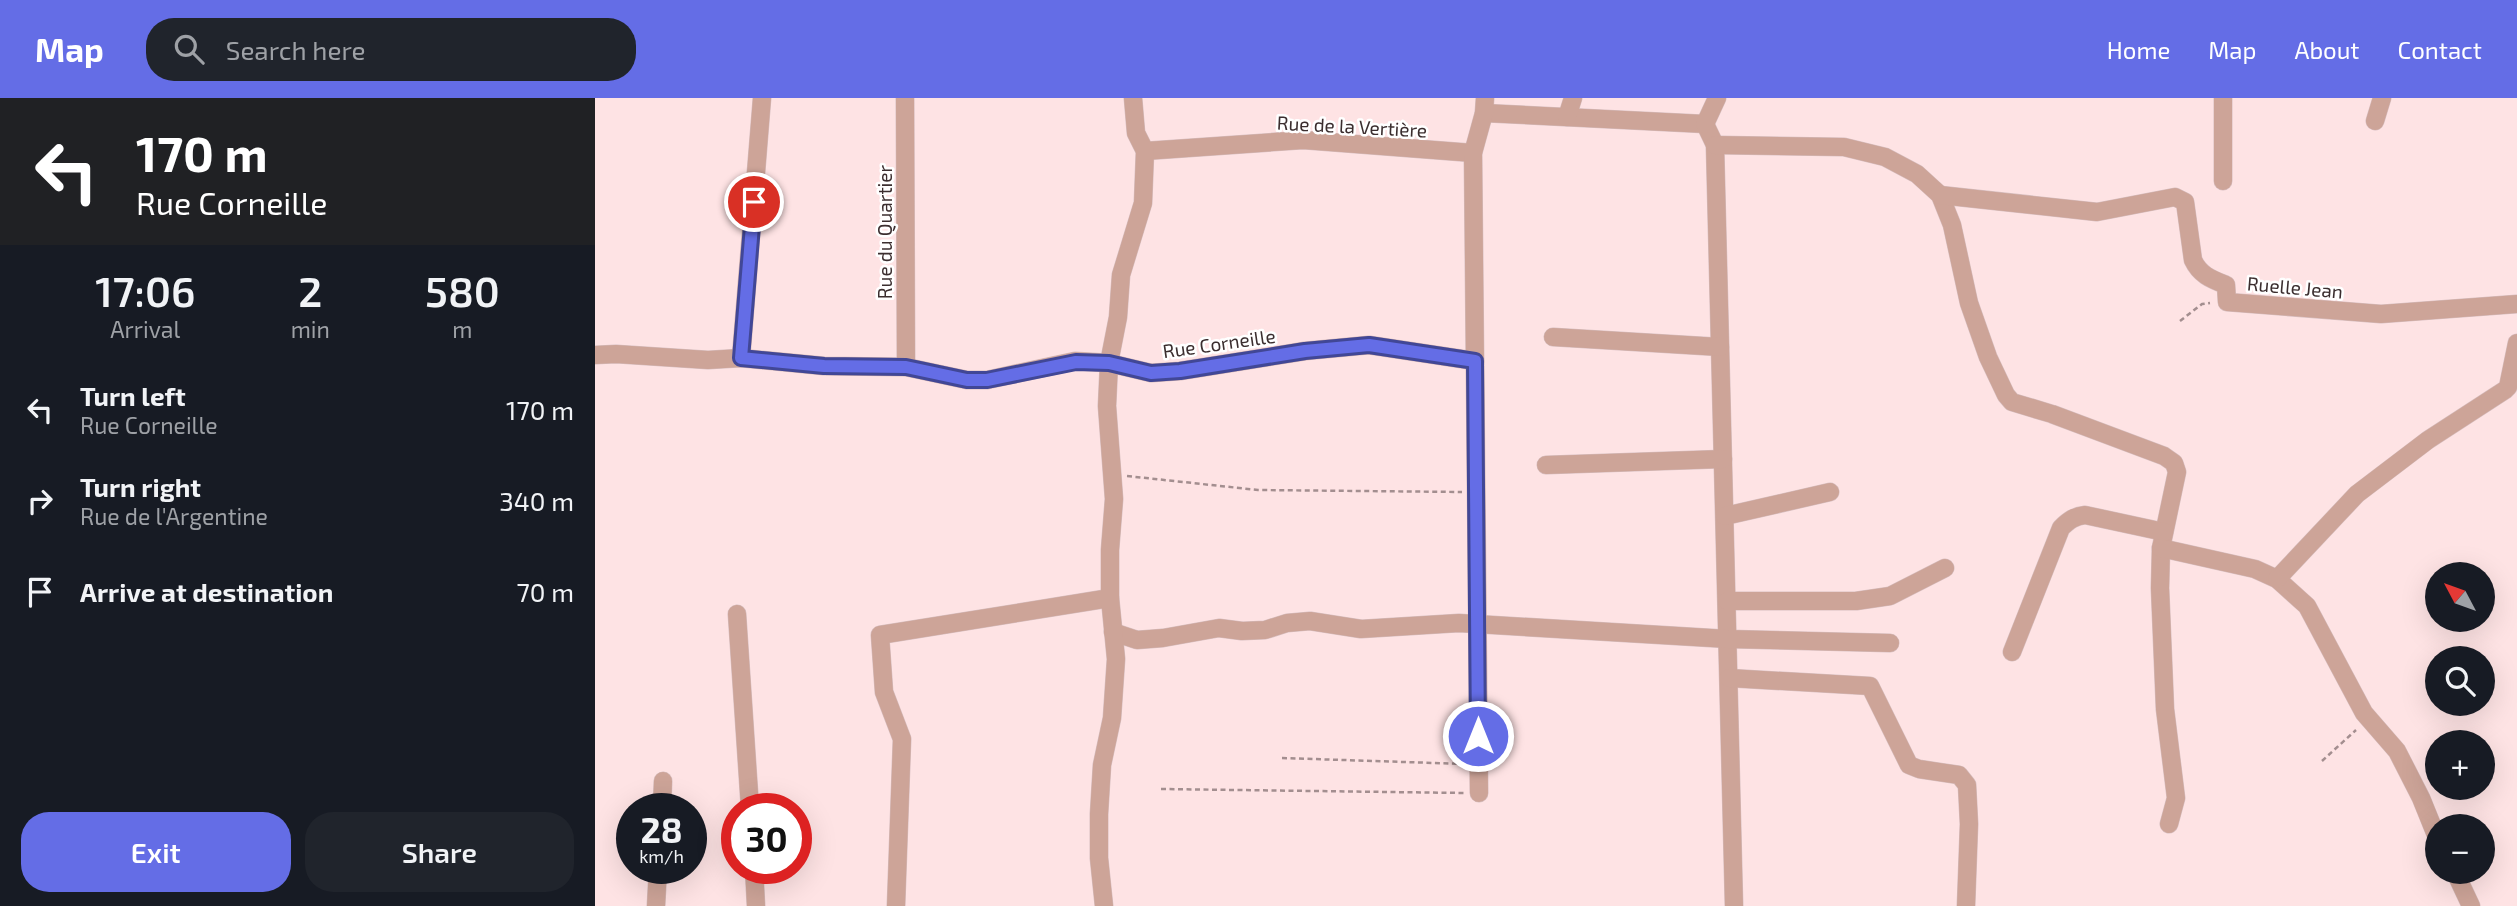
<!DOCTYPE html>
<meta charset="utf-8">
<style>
:root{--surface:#171b24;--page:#20242c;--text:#f1f3f6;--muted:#9ea1a6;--accent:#646de6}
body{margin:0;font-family:"Exo 2",sans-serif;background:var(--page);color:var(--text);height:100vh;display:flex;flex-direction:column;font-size:26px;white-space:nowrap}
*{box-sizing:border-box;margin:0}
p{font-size:23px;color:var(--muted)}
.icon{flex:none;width:38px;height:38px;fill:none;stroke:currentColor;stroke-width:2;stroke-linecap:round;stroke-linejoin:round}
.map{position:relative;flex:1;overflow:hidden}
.panel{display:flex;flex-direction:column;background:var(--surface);width:595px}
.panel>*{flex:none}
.hud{background:#202124;color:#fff;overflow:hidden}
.needle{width:46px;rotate:311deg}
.fabs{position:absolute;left:1830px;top:464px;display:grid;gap:14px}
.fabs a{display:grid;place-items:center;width:70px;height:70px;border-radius:50%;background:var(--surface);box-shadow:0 7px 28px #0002;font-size:35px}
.speed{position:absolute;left:21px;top:695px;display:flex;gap:14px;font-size:35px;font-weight:700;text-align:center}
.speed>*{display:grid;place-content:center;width:91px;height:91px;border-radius:50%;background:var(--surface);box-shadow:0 7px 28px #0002;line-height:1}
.speed small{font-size:18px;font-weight:400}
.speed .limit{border:10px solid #d22;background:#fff;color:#111}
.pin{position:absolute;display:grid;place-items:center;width:60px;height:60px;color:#fff;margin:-30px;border:4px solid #fff;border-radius:50%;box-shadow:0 2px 7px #0007}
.me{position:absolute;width:77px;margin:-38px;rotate:0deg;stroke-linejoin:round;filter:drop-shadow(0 0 5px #0008)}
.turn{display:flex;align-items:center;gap:24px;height:147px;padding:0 21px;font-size:32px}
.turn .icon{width:91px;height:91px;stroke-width:2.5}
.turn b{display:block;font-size:49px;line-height:60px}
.eta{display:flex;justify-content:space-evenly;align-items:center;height:119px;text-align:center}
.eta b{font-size:42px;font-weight:600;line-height:49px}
.cta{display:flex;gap:14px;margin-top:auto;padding:14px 21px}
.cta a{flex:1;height:80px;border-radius:28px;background:var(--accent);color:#fff;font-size:28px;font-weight:600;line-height:80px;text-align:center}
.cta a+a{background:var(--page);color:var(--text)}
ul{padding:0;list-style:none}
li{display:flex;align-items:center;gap:21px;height:91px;padding:0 21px}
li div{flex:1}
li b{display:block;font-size:26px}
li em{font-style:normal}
header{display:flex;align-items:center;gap:42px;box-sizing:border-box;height:98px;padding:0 35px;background:var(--accent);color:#fff}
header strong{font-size:33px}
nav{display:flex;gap:38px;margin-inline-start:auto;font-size:24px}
.search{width:490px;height:63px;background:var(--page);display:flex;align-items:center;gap:18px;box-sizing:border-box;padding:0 24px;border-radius:28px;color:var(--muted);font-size:26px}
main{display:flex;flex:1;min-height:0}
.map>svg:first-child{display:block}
</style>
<header>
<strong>Map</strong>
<div class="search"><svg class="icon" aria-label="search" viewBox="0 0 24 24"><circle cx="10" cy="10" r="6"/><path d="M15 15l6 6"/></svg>Search here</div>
<nav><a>Home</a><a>Map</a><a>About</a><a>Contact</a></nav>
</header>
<main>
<section class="panel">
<div class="hud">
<div class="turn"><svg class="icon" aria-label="left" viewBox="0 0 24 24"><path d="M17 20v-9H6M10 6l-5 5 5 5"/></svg><div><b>170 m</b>Rue Corneille</div></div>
</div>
<div class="eta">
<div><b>17:06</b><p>Arrival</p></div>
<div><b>2</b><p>min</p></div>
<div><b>580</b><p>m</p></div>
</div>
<ul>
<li><svg class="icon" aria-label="left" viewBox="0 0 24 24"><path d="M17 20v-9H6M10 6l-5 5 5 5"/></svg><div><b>Turn left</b><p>Rue Corneille</p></div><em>170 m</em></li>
<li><svg class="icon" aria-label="right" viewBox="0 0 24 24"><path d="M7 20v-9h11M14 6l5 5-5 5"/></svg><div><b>Turn right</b><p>Rue de l'Argentine</p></div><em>340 m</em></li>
<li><svg class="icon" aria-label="arrive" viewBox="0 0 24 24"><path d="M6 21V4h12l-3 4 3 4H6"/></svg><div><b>Arrive at destination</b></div><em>70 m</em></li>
</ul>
<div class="cta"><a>Exit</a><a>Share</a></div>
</section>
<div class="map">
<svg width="1922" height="808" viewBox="0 0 1922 808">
<rect width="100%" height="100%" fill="#fee3e4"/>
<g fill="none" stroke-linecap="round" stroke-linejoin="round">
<defs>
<g id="minor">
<path d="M310,0L311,269"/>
<path d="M889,15L1110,26L1120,47L1139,808"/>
<path d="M972,19L978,0"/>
<path d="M1780,23L1787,0"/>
<path d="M1110,26L1122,0"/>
<path d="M1120,47L1249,49L1290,59L1322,76L1345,97L1357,127L1374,205L1393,259L1411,297L1417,304L1457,316L1569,358L1579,365L1582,374L1566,450L1565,490L1570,611L1581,700L1574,726"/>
<path d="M550,53L708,42L878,55"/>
<path d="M1628,83V0"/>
<path d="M1345,97L1502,114L1580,99L1590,104L1598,162C1605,177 1616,181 1631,187L1632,204L1786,216L1922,206"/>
<path d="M958,239L1125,249"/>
<path d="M0,257L21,256L113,262L146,260L229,268L311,269L372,282H392L480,263L514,265L556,275L585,273L710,253L774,247L880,263"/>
<path d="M146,260L167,0"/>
<path d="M951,367L1128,361"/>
<path d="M1130,418L1235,394"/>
<path d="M1566,450L1660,471L1682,481L1712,508L1769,615L1802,653L1826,700L1843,742"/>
<path d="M1682,481L1762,396L1833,342L1910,292L1913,289L1922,245"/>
<path d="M1132,503H1261L1295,498L1350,470"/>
<path d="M142,516L155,710"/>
<path d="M518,534L542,542L568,540L624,530L647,533L670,532L692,525L715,523L766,531L864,525L1133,541L1295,545"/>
<path d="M1417,554L1466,430C1474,422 1480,418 1490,417L1569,434"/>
<path d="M1134,580L1275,588L1314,667L1324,671L1364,677L1372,687L1374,726L1371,808"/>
<path d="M884,695L878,55L889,15L890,0"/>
<path d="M67,710L68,683"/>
<path d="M159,770L161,808"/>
<path d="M1860,774L1876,808"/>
<path d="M61,808L63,770"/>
<path d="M301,808L307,641L289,594L285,537L515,500"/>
<path d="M509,808L504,760V716L507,667L517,620L521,561L515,500V452L519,401L512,308L514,265L523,219L526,177L548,105L550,53L541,35L538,0"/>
</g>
</defs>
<use href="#minor" stroke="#d7bfc0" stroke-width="19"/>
<g stroke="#a38e8f" stroke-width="2.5" stroke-dasharray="5 3.5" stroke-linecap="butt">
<path d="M1585,223L1607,206L1615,205"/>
<path d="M532,378L663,392L867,394"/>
<path d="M687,660L870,666"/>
<path d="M1727,663L1761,632"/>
<path d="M566,691L870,695"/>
</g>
<use href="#minor" stroke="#cda498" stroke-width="18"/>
</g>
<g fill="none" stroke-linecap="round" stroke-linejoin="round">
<defs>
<path id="route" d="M159,104L146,260L229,268L311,269L372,282H392L481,264L514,265L556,275L585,273L710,253L774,247L880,263L883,638"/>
</defs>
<use href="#route" stroke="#414796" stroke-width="18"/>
<use href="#route" stroke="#646de6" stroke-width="12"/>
</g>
<g text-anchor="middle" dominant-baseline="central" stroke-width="5" stroke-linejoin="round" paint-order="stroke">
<g font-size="19" fill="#3b2e2f" stroke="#fff">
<text transform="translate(757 28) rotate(3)">Rue de la Vertière</text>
<text transform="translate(289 134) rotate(-90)">Rue du Quartier</text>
<text transform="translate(1700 189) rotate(5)">Ruelle Jean</text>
<text transform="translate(624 245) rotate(-8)">Rue Corneille</text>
</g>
</g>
</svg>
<div class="fabs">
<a><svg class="needle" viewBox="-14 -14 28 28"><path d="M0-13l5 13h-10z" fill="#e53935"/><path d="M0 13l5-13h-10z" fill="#9ea1a6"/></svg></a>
<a><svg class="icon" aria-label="search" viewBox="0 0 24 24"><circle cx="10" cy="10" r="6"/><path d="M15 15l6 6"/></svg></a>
<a>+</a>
<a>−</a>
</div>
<div class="speed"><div>28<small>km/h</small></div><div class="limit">30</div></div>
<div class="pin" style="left:159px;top:104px;background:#d93025"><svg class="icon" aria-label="arrive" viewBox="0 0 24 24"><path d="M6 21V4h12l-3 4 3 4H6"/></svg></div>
<svg class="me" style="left:883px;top:638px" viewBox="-20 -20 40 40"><circle r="17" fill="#646de6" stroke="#fff" stroke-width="3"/><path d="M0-11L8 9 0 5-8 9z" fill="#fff"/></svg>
</div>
</main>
